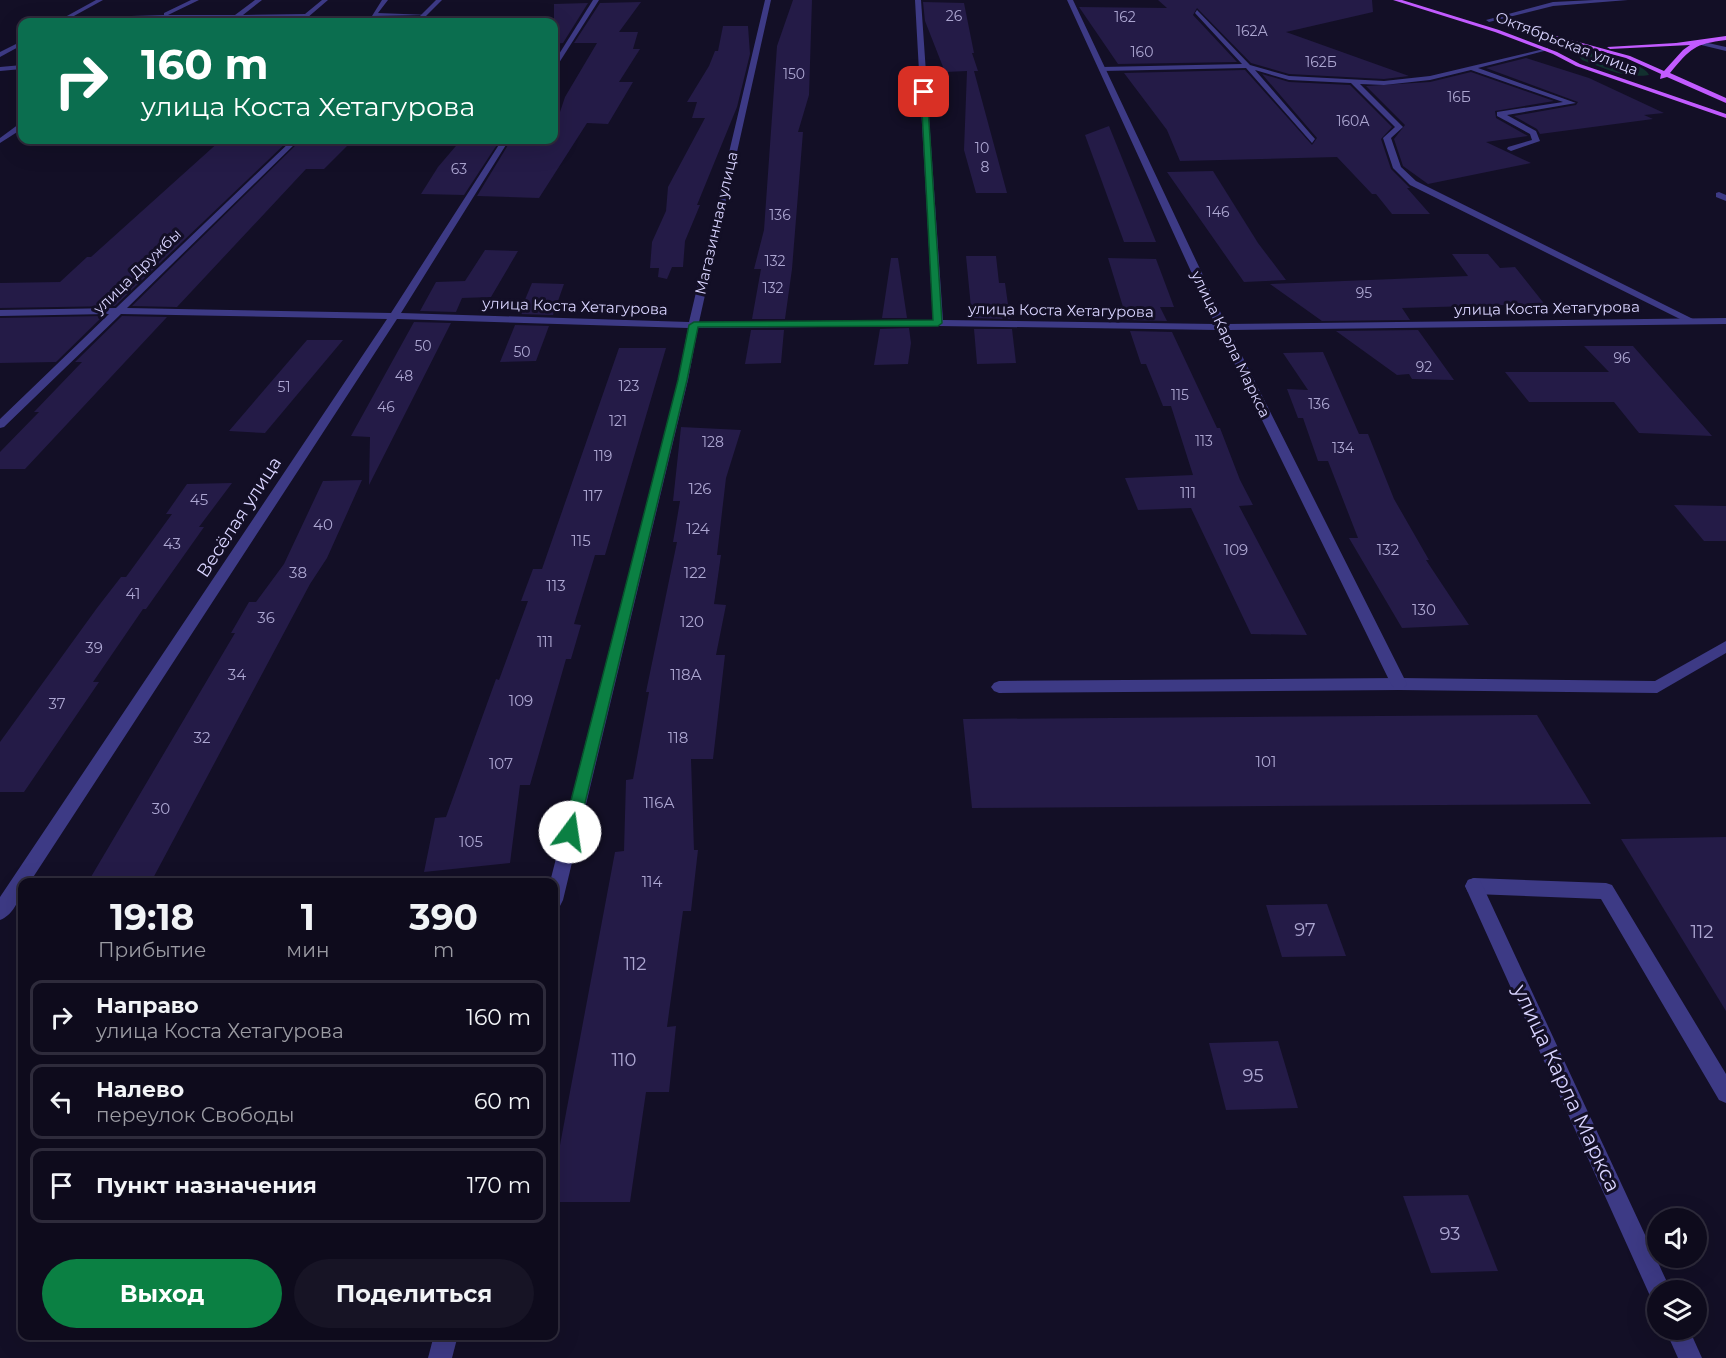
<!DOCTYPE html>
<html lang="ru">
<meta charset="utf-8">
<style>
:root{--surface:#0e0b1c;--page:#171425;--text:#f1f3f6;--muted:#9b9ba3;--line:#2e2b3b;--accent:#0b8043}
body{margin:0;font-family:Montserrat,sans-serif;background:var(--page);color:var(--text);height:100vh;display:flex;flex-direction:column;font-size:22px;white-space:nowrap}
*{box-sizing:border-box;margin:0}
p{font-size:20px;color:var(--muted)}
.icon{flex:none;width:33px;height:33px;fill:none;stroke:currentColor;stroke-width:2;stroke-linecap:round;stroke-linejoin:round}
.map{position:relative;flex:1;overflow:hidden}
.drawer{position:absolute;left:18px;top:878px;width:540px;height:462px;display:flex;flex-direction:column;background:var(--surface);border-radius:12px;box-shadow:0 6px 24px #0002,0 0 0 2px var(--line)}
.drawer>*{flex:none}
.hud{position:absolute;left:18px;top:18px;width:540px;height:126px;border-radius:12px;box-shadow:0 6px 24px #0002,0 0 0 2px var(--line);background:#0b6e4f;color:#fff;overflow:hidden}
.fabs{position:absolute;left:1647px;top:1208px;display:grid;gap:12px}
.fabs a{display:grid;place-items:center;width:60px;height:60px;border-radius:50%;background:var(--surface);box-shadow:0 6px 24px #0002,0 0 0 2px var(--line);font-size:30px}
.pin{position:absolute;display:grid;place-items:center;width:51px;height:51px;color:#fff;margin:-26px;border-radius:12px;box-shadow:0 3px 9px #0006}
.me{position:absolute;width:66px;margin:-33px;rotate:14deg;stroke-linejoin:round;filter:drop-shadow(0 0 4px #0008)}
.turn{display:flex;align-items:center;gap:21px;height:126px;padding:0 24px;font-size:27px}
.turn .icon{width:78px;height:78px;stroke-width:2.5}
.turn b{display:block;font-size:42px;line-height:51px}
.eta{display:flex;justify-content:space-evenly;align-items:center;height:102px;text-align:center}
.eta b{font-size:36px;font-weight:700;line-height:42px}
.cta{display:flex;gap:12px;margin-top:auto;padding:12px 24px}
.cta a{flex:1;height:69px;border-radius:36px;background:var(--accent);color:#fff;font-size:24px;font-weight:700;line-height:69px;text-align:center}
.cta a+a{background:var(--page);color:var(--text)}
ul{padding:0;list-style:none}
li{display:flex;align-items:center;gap:18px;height:75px;margin:0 12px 9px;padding:0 12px;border:3px solid var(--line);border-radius:12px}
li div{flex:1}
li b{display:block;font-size:22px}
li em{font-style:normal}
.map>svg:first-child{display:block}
</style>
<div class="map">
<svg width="1726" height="1358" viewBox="0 0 1726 1358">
<rect width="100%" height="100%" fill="#130f26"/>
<path fill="#12302f" d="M1588,53C1601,54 1646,64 1649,75C1625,79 1604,68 1582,60L1579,56Z"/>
<g fill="#241b47">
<path d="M793,0H812L809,95L798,132H803L792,269L785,319H752L761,269H754L764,230L777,46Z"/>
<path d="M1158,0H1372L1373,12L1286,32L1409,76L1384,79L1289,74L1251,63L1197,8L1193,15L1237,62L1118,64L1079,7L1167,8Z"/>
<path d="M641,2L619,32H638L633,49H640L619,82H633L608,124L587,123L539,198L477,196L511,140H554V130L565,97L597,43H574L600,3Z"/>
<path d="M923,2L964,3L974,53H972L978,71H974L1007,193H976L964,150L967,71L945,72L925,21Z"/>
<path d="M588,3L563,43L554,44V4Z"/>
<path d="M723,26H748L750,54L737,107L697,205H700L685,241L683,267H672L667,279L658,277L659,268H650L652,242L666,211L668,187L705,118H692L697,102H687L709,66L715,51H718Z"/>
<path d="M1526,58L1589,78L1664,113L1644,115L1653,119L1540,134L1537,129L1514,116L1576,105L1578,102L1486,68Z"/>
<path d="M1245,70L1312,145L1317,138L1262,74L1289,82L1350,85L1392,127L1381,139L1391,169L1410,188H1407L1430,214H1392L1376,194H1372L1337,157L1180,161L1167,130L1124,73Z"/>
<path d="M1471,72L1554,101L1495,111L1496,118L1528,136L1486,142L1531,163L1428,184L1403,166L1394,139L1405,125L1366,86L1430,82Z"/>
<path d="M1109,126L1156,242H1124L1085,135Z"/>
<path d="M221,140H289L115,306L0,308V283L60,282L87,257H91Z"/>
<path d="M301,140L352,141L324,169H306L177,307L132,306Z"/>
<path d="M461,140H500L464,195L421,194L438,167Z"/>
<path d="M1213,171L1258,243L1286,280L1244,282L1167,172Z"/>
<path d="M485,250L518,251L491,297L462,298L456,312L420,311L436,282L465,281Z"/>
<path d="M1452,254H1488L1500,268L1515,267L1550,311H1509L1505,305L1402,308L1410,320L1322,321L1270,284L1468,276Z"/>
<path d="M966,256H996L999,283H1005L1010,319L972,318Z"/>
<path d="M891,258H898L907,318H882Z"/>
<path d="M1108,258L1156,259L1174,307H1160L1167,321L1127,320Z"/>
<path d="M532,283L564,284L553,315L519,314Z"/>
<path d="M103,316L56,362L0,363V318Z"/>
<path d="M122,316L167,317L25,469H0V452L39,412H34L82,362H75Z"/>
<path d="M414,322L451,323L369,485L370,437L351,436Z"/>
<path d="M515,325L549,326L536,361L500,362Z"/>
<path d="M909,328L911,343L908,364L874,365L880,329Z"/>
<path d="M974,329H1012L1016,363L977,364Z"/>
<path d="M751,330H784L781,363L745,364Z"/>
<path d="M1418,330L1454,380L1412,379L1409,374L1397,375L1336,331Z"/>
<path d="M1130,331L1172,332L1217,428H1220L1240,480L1253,505L1239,506L1307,635L1251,634L1191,508L1138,510L1125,478L1193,475L1171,406H1163L1146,364H1141Z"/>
<path d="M307,340H343L265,433L229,431Z"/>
<path d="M1584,346H1633L1712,436L1639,433L1614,402H1529L1505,372H1609Z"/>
<path d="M619,348H666L605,555H595L574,624L581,625L571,659H566L530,785H520L510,863L424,872L435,818L446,817L496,679L499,680L528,601H521L533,569H542Z"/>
<path d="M1323,352L1359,434H1368L1394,499L1429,560H1426L1469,625L1402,628L1349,538H1358L1328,461H1318L1303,418H1298L1287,389L1308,390L1283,353Z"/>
<path d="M681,427L741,430L726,478L717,555H721L714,604L726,605L716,655H725L713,759H691L694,850H698L691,911H683L667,1027L676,1026L669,1092H646L630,1202H554V1177L615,852L624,851L626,780L633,779L649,692H646L677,542H673L680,501H673Z"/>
<path d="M362,480L327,558L310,584L151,882H88L235,633H231L249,602H256L284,564L323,481Z"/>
<path d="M232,483L199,527H204L146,609H143L93,682H99L24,792H0V742L97,608L121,577H126L172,514H166L187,484Z"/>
<path d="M1674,505L1726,506V541H1704Z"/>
<path d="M1537,715L1591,804L972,808L963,719Z"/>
<path d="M1726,837V1011L1621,839Z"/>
<path d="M1327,904L1346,956L1282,957L1266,905Z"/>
<path d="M1278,1041L1298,1108L1226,1110L1209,1043Z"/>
<path d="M1468,1195L1498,1271L1431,1273L1403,1196Z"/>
</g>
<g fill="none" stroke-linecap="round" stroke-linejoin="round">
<g fill="#3d3a85" fill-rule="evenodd">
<path d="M191,0H199L168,15H235L255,0H262L243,15L305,14L322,0H328L307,18H66L164,15V13Z"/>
<path d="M382,0H388L378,13L429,15L372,16Z"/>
<path d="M1594,0H1628L1553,6L1489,22L1486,20L1553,2Z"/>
<path d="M1197,10L1250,65L1289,76L1384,81L1430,76L1548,48V50L1478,68L1576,103L1507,115L1536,131L1540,141L1511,151L1507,149L1508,147L1532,140L1530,134L1497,116V112L1563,102L1471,70L1430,80L1384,85L1360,84L1403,127L1391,138L1401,167L1416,181L1697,321L1688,323L1410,185L1393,168L1383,138L1395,127L1351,83L1289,80L1255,70L1315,139L1312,143L1246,68L1102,71L1099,69L1102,67L1242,64L1195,13Z"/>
<path d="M1699,41L1726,47V51L1697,44Z"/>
<path d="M22,65V69L0,71V67Z"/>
<path d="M1719,192L1726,195V201L1716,197V193Z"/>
<path d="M1726,641V653L1657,693L1399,690L999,693L994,691L991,687L994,683L999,681L1399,678L1655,681Z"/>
<path d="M1474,878L1606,883L1612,885L1726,1074V1103L1719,1100L1601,899L1474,894L1468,892L1465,886L1468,880Z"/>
</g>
<g fill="#3d3a85" fill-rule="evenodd">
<path d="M96,0H103L63,22H56Z"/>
<path d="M436,0H442L420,22H414Z"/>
<path d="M593,0H599L557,66L554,68V62Z"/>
<path d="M765,0H771L699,322L933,320L915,0H921L943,320L1215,324L1067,0H1073L1226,324L1726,318V324L1229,330L1407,684L1404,688H1394L1391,684L1218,330L938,326L698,328L688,380L563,900L560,906L554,908V882H550L678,380L688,328L397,319L30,882H22C22,896 14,915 0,920V897L387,319L121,314L4,427L0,428V419L109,314L0,316V310L116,308L292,140H299L127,308L391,313L502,140H509L401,313L689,322Z"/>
<path d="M22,41V45L0,57V52Z"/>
<path d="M19,124H22V129L0,143V138Z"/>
<path d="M1474,878L1480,880L1667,1282L1671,1290H1658V1301L1651,1298L1465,886L1468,880Z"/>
<path d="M1665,1329H1689L1702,1358H1678Z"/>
<path d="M434,1335H458L452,1358H428Z"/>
</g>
<g fill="#c25bff" fill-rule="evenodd">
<path d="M1393,0H1402L1499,30L1557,52L1580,64L1726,114V118L1576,66L1553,54L1495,32Z"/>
<path d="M1512,24L1630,56L1664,71L1683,50L1690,45L1610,49L1607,47L1676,43L1726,36V40C1694,44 1691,48 1670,73L1726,98V103L1667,77L1660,79L1661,74L1626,58L1510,27Z"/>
</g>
</g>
<path fill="#0b8043" stroke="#07532c" stroke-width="1.5" d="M924,90L927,92L942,323L938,326L698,327L687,380L578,832L576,837H565L563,832L678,380L689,325L694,322L933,320L921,92Z"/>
<g text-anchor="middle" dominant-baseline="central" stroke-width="6" stroke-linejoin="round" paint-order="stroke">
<g font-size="14" fill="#aca6d1">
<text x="954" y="16">26</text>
<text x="1125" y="17">162</text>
<text x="1252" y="31">162А</text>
<text x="1142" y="52">160</text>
<text x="1321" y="62">162Б</text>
<text x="794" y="74">150</text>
<text x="1459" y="97">16Б</text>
<text x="1353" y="121">160А</text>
<text x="982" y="148">10</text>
<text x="985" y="167">8</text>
<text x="459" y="169">63</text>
<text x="1218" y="212">146</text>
<text x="780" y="215">136</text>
<text x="775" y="261">132</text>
<text x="773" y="288">132</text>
<text x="1364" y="293">95</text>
<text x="423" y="346">50</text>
<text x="522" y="352">50</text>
<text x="1622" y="358">96</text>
<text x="1424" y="367">92</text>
<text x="404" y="376">48</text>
<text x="629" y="386">123</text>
<text x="284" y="387">51</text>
<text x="1180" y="395">115</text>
<text x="1319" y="404">136</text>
<text x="386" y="407">46</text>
<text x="618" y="421">121</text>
<text x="1204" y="441">113</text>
<text x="713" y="442">128</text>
<text x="1343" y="448">134</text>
<text x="603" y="456">119</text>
</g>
<g font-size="15" fill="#d9d4ff" stroke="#130f26">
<text transform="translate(1567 43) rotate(21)">Октябрьская улица</text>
<text transform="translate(716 223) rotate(-77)">Магазинная улица</text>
<text transform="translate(137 271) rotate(-44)">улица Дружбы</text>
<text transform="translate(575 306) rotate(2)">улица Коста Хетагурова</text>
<text transform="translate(1547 308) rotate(-1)">улица Коста Хетагурова</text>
<text transform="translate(1061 310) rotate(1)">улица Коста Хетагурова</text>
<text transform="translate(1231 344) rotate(64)">улица Карла Маркса</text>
</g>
<g font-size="15" fill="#aca6d1">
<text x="700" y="488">126</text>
<text x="1188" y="492">111</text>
<text x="593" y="495">117</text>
<text x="199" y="499">45</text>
<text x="323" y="524">40</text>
<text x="698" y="528">124</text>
<text x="581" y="540">115</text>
<text x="172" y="543">43</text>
<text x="1236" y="549">109</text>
<text x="1388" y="549">132</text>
<text x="298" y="572">38</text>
<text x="695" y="572">122</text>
<text x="556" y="585">113</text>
<text x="133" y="593">41</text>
<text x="1424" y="609">130</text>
<text x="266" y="617">36</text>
<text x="692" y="621">120</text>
<text x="545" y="641">111</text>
<text x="94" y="647">39</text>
<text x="237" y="674">34</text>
<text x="686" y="674">118А</text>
<text x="521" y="700">109</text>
<text x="57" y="703">37</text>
<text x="202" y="737">32</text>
<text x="678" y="737">118</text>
<text x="1266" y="761">101</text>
<text x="501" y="763">107</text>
<text x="659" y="802">116А</text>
<text x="161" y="808">30</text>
<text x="471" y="841">105</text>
<text x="652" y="881">114</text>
</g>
<g font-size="18" fill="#d9d4ff" stroke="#130f26">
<text transform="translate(239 517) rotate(-57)">Весёлая улица</text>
</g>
<g font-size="18" fill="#aca6d1">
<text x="1305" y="930">97</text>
<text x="1702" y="932">112</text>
<text x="635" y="964">112</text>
<text x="624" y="1060">110</text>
<text x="1253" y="1076">95</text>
<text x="1450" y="1234">93</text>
</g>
<g font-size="21" fill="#d9d4ff" stroke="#130f26">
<text transform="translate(1567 1088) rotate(65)">улица Карла Маркса</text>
</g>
</g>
</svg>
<div class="fabs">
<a><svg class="icon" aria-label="sound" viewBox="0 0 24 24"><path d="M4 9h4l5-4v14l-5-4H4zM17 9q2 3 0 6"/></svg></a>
<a><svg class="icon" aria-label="layers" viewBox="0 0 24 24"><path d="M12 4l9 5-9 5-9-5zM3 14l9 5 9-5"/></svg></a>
</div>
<div class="pin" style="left:924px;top:92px;background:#d93025"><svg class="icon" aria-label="arrive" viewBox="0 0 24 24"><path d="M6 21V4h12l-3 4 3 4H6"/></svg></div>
<svg class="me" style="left:570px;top:832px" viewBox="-20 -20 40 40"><circle r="19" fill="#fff"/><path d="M0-13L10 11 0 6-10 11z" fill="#0b8043"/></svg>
<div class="hud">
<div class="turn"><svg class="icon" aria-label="right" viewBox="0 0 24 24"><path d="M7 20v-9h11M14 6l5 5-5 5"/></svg><div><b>160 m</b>улица Коста Хетагурова</div></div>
</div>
<section class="drawer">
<div class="eta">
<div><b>19:18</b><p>Прибытие</p></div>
<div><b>1</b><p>мин</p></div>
<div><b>390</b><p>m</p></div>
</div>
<ul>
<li><svg class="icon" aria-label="right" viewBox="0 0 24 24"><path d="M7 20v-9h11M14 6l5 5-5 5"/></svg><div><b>Направо</b><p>улица Коста Хетагурова</p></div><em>160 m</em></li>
<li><svg class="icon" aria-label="left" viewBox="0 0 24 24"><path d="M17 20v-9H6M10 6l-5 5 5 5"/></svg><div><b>Налево</b><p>переулок Свободы</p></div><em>60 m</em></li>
<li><svg class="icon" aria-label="arrive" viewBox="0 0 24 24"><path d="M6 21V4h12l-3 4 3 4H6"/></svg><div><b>Пункт назначения</b></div><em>170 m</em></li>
</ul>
<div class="cta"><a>Выход</a><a>Поделиться</a></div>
</section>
</div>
